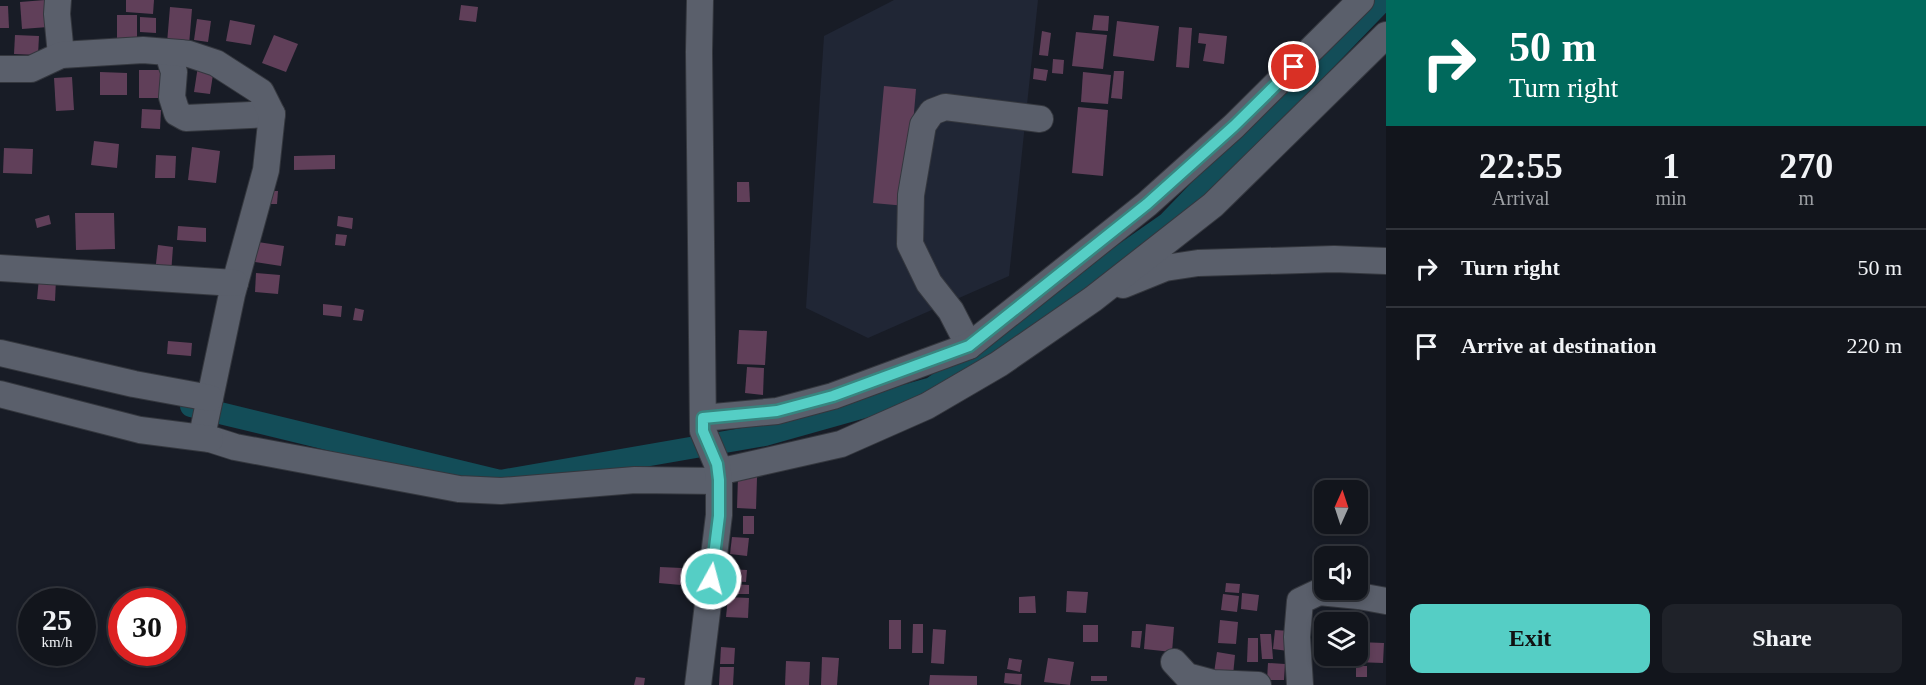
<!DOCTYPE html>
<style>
:root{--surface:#12151c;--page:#1f2229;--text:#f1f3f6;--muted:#9c9fa3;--line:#31343b;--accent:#55cec5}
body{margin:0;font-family:Georgia,serif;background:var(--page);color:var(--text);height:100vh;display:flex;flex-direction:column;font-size:22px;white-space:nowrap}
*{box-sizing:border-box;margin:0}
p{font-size:20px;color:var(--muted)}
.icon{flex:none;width:33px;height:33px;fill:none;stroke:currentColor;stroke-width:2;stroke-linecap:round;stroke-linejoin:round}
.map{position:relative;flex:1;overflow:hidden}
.sheet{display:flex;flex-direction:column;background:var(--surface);width:540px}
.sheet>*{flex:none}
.banner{background:#00695c;color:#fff;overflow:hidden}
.needle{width:39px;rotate:3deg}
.fabs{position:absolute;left:1314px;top:480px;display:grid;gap:12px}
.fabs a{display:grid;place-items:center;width:54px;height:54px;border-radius:12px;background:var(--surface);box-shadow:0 3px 9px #0003,0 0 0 2px var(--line);font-size:30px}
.speed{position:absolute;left:18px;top:588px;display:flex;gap:12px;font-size:30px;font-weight:700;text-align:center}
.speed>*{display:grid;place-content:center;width:78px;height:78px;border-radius:50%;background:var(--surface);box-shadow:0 3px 9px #0003,0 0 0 2px var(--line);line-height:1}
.speed small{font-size:15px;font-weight:400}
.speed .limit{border:9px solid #d22;background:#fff;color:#111}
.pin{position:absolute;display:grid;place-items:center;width:51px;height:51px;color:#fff;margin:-26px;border:3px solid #fff;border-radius:50%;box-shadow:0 2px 6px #0007}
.me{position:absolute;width:66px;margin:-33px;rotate:7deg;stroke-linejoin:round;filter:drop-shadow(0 0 4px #0008)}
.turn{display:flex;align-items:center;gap:21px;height:126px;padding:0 24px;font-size:27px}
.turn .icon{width:78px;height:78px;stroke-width:2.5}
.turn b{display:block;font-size:42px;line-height:51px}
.eta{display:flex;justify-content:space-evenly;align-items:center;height:102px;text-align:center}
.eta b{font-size:36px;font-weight:800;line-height:42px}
.cta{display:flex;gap:12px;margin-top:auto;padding:12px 24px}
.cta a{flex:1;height:69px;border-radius:12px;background:var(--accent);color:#111;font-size:24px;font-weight:800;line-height:69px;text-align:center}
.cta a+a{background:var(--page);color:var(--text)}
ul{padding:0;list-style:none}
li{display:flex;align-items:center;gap:18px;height:78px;padding:0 24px;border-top:2px solid var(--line)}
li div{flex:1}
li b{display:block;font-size:22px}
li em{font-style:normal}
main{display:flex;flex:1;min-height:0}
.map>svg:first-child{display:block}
</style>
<main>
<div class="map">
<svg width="1386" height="685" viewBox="0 0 1386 685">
<rect width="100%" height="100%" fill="#181c26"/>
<path fill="#202635" d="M894,0H1038L1009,276L868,338L806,308L824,36Z"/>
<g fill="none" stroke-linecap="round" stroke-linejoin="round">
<path stroke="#134d58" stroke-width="22" d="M191,406L500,481L765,435L932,388L1168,223L1383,0"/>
</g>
<g fill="#603f59">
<path d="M45,0L48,27L22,29L20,2Z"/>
<path d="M126,0H154L153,14L126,12Z"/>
<path d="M461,5L478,7L476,22L459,20Z"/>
<path d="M0,6H8L9,28H0Z"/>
<path d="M170,7L192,9L189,45L167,43Z"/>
<rect x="117" y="15" width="20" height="24"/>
<path d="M1094,15L1109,16L1108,31L1092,30Z"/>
<path d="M140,17L156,18V33L140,32Z"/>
<path d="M197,19L211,21L208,42L194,40Z"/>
<path d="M230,20L255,25L251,45L226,41Z"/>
<path d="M1117,21L1159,26L1154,61L1113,56Z"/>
<path d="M1179,27L1192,28L1189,68L1176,67Z"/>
<path d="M1042,31L1051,33L1048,56L1039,55Z"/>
<path d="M1076,32L1107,35L1103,69L1072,66Z"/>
<path d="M1199,33L1227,36L1224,64L1203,61L1206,44L1198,43Z"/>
<path d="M15,35L39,36L38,55L14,54Z"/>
<path d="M274,35L298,44L286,72L262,63Z"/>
<path d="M1053,59L1064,60L1063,74L1052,73Z"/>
<path d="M198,66L214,68L210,94L194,92Z"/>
<path d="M1034,68L1048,70L1046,81L1033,79Z"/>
<rect x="139" y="70" width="26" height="28"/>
<path d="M1114,71H1124L1122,99L1111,98Z"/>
<path d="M100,72L127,73V95H100Z"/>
<path d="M1083,72L1111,75L1108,104L1081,102Z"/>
<path d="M72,77L74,110L56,111L54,78Z"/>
<path d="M884,86L916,89L906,206L873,203Z"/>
<path d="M1078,107L1108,110L1103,176L1072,173Z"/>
<path d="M142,109L161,110L160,129L141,128Z"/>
<path d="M94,141L119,144L117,168L91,165Z"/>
<path d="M192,147L220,151L216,183L188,180Z"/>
<path d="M4,148L33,149L32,174L3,173Z"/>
<path d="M156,155L176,156L175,178H155Z"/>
<path d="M335,155V169L294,170V156Z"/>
<path d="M737,182H749L750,202H737Z"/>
<path d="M265,191H278L277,204H265Z"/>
<path d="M75,213H114L115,249L76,250Z"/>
<path d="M49,215L51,224L37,228L35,219Z"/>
<path d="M338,216L353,218L352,229L337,226Z"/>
<path d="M178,226L206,228V242L177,240Z"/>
<path d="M336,234L347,235L345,246L335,245Z"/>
<path d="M258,242L284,246L281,266L255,262Z"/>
<path d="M158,245L173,247L171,274L155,273Z"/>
<path d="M256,273L280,275L278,294L255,292Z"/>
<path d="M39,278L56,279L55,301L37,299Z"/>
<path d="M323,304L342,306L341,317L323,315Z"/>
<path d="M355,308L364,310L362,321L353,320Z"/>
<path d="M739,330L767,331L765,365L737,364Z"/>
<path d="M168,341L192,343L191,356L167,354Z"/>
<path d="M747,367L764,368L763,395L745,393Z"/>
<path d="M738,477H757L756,509L737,508Z"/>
<rect x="743" y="516" width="11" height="18"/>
<path d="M732,537L749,538L747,556L730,554Z"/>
<path d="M660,567L682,568L681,585L659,583Z"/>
<path d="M727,569L747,570L746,582L727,581Z"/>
<path d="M1226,583L1240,584L1239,593L1225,592Z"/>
<path d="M731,584L749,585V594H731Z"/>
<path d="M1067,591L1088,592L1086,613L1066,612Z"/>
<path d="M1242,593L1259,595L1257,611L1241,609Z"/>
<path d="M1223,594L1239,596L1237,612L1221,610Z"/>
<path d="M1035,596L1036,613H1019V597Z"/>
<path d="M728,597L749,598L748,618L726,617Z"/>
<rect x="889" y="620" width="12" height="29"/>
<path d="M1220,620L1238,622L1236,644L1218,643Z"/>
<path d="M913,624H923V653H912Z"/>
<path d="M1146,624L1174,627L1172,652L1144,649Z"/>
<rect x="1083" y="625" width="15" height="17"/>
<path d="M933,629L946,630L944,664L931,663Z"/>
<path d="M1275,630L1290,631L1288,651L1273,649Z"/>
<path d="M1132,631H1142L1140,648L1131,647Z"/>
<path d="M1260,634H1271L1273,659H1262Z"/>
<path d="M1248,638H1258V662H1247Z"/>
<path d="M1358,642L1384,643L1383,663L1355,662V656H1358Z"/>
<path d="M721,647L735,648L734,664H720Z"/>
<path d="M1217,652L1235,655L1233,675L1214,673Z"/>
<path d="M822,657L839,658L837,685H821Z"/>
<path d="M1009,658L1022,660L1020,672L1007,669Z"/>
<path d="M1048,658L1074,662L1070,685L1044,682Z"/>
<path d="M786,661L810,662L809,685H785Z"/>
<path d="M1268,663L1285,664L1284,680H1267Z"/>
<rect x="1356" y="666" width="11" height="11"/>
<path d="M720,667H734L733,685H719Z"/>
<path d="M1005,673L1022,674L1021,685L1004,683Z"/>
<path d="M930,675L977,676V685H929Z"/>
<rect x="1091" y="676" width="16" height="5"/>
<path d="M636,677L645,678L644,685H634Z"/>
</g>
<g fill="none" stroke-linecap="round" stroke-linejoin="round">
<defs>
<g id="minor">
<path d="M58,0L57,14L61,55"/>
<path d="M180,53L171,63L174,72L172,97L177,113L186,118L272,114"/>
<path d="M0,69H31L61,55L143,50L180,53L189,54L216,63L261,92L272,114L266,170L232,294L203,431L210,439L235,447L459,489L501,491L635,480L719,481"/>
<path d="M0,268L235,283"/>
<path d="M1123,285L1165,268L1198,263L1334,259L1386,261"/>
<path d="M969,346L951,311L929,283L910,244L911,195L923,125L932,112L945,107L1040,119"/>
<path d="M0,353L134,384L210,398"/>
<path d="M0,394L140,430L210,439"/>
<path d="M703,418L777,411L833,396L969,346L1147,204L1234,126L1361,0"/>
<path d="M718,472L841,444L927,406L999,364L1093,299L1213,205L1386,35"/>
<path d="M1174,662L1187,676L1213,683L1258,685"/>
<path d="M698,685L719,515V481L717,464L703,431L699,52L700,0"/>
<path d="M1300,685L1297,637L1300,601L1319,592L1359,596L1386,601"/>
</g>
</defs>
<use href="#minor" stroke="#34373e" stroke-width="28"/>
<use href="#minor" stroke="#5a5f6b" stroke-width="26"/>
</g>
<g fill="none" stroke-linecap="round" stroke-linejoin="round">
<defs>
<path id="route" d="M711,579L719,516V480L717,464L703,431V418L777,411L833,396L969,346L1147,204L1234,126L1294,67"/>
</defs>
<use href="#route" stroke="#378680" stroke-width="15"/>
<use href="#route" stroke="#55cec5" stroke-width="10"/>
</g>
</svg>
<div class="fabs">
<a><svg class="needle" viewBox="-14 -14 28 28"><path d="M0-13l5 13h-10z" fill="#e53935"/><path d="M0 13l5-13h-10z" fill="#9c9fa3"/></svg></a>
<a><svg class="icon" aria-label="sound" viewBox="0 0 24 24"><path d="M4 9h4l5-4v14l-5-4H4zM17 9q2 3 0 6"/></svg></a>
<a><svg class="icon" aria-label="layers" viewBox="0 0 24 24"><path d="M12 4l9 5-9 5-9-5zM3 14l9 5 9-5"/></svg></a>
</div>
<div class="speed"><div>25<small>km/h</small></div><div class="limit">30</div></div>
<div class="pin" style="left:1294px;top:67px;background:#d93025"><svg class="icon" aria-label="arrive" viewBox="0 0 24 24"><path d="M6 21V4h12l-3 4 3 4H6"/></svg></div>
<svg class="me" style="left:711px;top:579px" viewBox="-20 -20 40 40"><circle r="17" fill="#55cec5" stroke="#fff" stroke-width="3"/><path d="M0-11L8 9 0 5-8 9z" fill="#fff"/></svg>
</div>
<section class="sheet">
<div class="banner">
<div class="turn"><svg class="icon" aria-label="right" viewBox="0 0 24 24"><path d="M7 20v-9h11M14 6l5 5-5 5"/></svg><div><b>50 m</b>Turn right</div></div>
</div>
<div class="eta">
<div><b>22:55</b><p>Arrival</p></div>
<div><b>1</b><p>min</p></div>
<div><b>270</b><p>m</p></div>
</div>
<ul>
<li><svg class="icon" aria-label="right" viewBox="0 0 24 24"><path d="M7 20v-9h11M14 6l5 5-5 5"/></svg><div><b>Turn right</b></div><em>50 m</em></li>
<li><svg class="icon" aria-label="arrive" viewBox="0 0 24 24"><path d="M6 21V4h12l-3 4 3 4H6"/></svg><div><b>Arrive at destination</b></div><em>220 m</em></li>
</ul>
<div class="cta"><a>Exit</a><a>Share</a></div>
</section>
</main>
